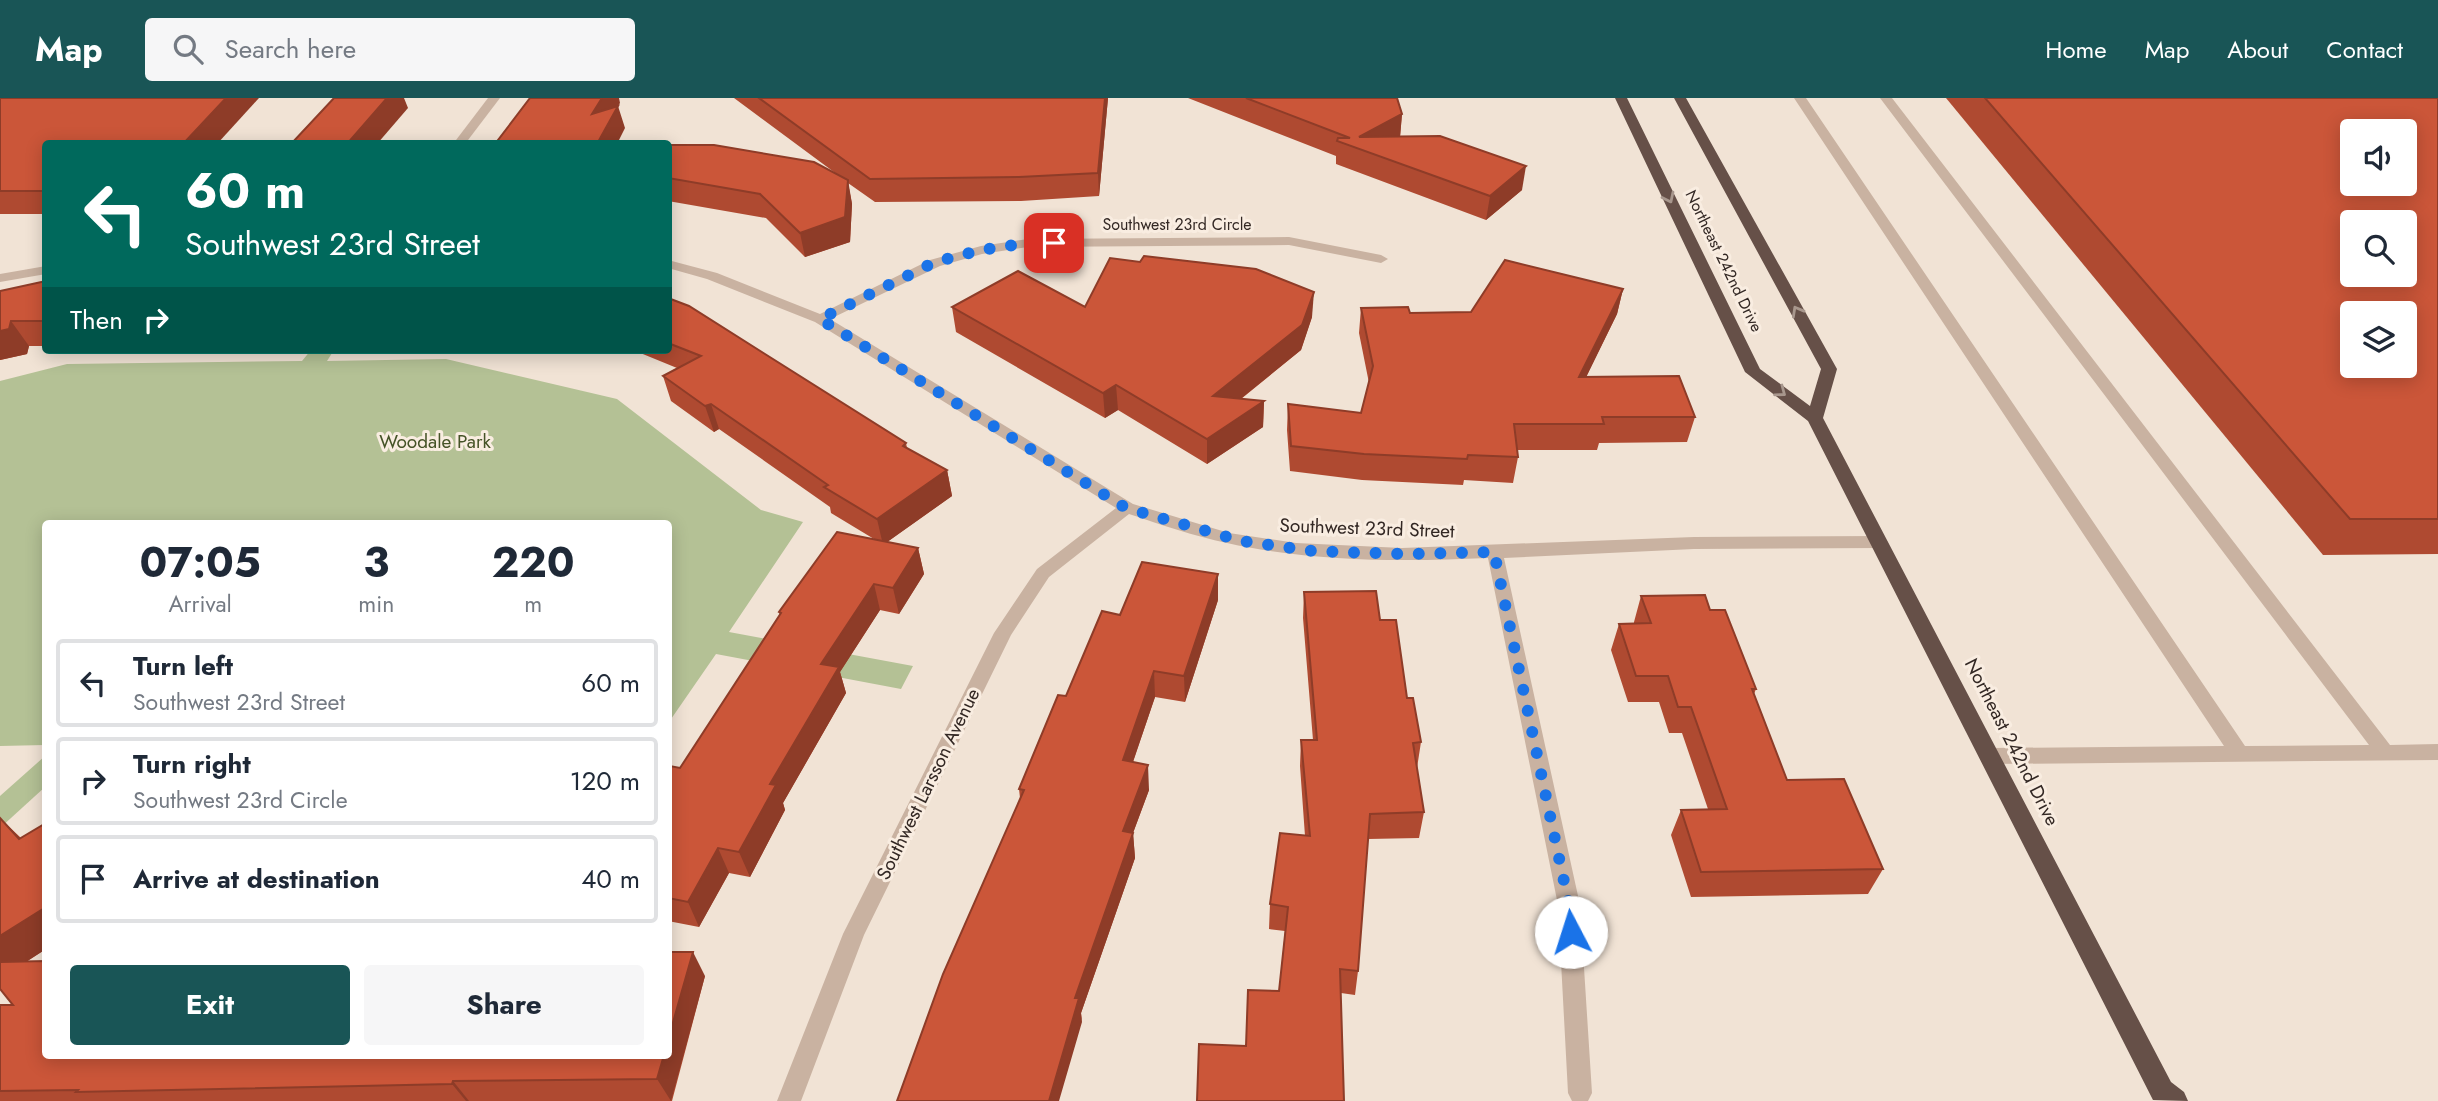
<!DOCTYPE html>
<style>
:root{--surface:#fff;--page:#f6f6f7;--text:#1f2937;--muted:#747a83;--line:#e0e1e3;--accent:#195556}
body{margin:0;font-family:Jost,sans-serif;background:var(--page);color:var(--text);height:100vh;display:flex;flex-direction:column;font-size:26px;white-space:nowrap}
*{box-sizing:border-box;margin:0}
p{font-size:23px;color:var(--muted)}
.icon{flex:none;width:38px;height:38px;fill:none;stroke:currentColor;stroke-width:2;stroke-linecap:round;stroke-linejoin:round}
.map{position:relative;flex:1;overflow:hidden}
.side{position:absolute;left:42px;top:422px;width:630px;height:539px;display:flex;flex-direction:column;background:var(--surface);border-radius:7px;box-shadow:0 4px 18px #0003}
.side>*{flex:none}
.guide{position:absolute;left:42px;top:42px;width:630px;height:214px;border-radius:7px;box-shadow:0 4px 18px #0003;background:#00695c;color:#fff;overflow:hidden}
.buttons{position:absolute;left:2340px;top:21px;display:grid;gap:14px}
.buttons a{display:grid;place-items:center;width:77px;height:77px;border-radius:7px;background:var(--surface);box-shadow:0 4px 18px #0003;font-size:35px}
.pin{position:absolute;display:grid;place-items:center;width:60px;height:60px;color:#fff;margin:-30px;border-radius:14px;box-shadow:0 4px 10px #0006}
.me{position:absolute;width:77px;margin:-38px;rotate:355deg;stroke-linejoin:round;filter:drop-shadow(0 0 5px #0008)}
.turn{display:flex;align-items:center;gap:24px;height:147px;padding:0 28px;font-size:32px}
.turn .icon{width:91px;height:91px;stroke-width:2.5}
.turn b{display:block;font-size:49px;line-height:60px}
.then{display:flex;align-items:center;height:66px;padding:0 28px;background:#0003;gap:14px;font-size:26px}
.eta{display:flex;justify-content:space-evenly;align-items:center;height:119px;text-align:center}
.eta b{font-size:42px;font-weight:700;line-height:49px}
.primary-button{display:flex;gap:14px;margin-top:auto;padding:14px 28px}
.primary-button a{flex:1;height:80px;border-radius:7px;background:var(--accent);color:#fff;font-size:28px;font-weight:700;line-height:80px;text-align:center}
.primary-button a+a{background:var(--page);color:var(--text)}
ul{padding:0;list-style:none}
li{display:flex;align-items:center;gap:21px;height:88px;margin:0 14px 10px;padding:0 14px;border:4px solid var(--line);border-radius:7px}
li div{flex:1}
li b{display:block;font-size:26px}
li em{font-style:normal}
header{display:flex;align-items:center;gap:42px;box-sizing:border-box;height:98px;padding:0 35px;background:var(--accent);color:#fff}
header strong{font-size:33px}
nav{display:flex;gap:38px;margin-inline-start:auto;font-size:24px}
.search{width:490px;height:63px;background:var(--page);display:flex;align-items:center;gap:18px;box-sizing:border-box;padding:0 24px;border-radius:7px;color:var(--muted);font-size:26px}
.map>svg:first-child{display:block}
</style>
<header>
<strong>Map</strong>
<div class="search"><svg class="icon" aria-label="search" viewBox="0 0 24 24"><circle cx="10" cy="10" r="6"/><path d="M15 15l6 6"/></svg>Search here</div>
<nav><a>Home</a><a>Map</a><a>About</a><a>Contact</a></nav>
</header>
<div class="map">
<svg width="2438" height="1003" viewBox="0 0 2438 1003">
<rect width="100%" height="100%" fill="#f1e3d5"/>
<g fill="#b4c195">
<path d="M311,252H334L327,263L446,261L617,301L761,412L803,424L729,534L913,568L901,591L716,556L669,624L668,425H46L45,647L0,648V283L67,266L302,263Z"/>
<path d="M45,658V689L0,730V698Z"/>
</g>
<g fill="none" stroke-linecap="round" stroke-linejoin="round">
<path fill="#c9b2a1" fill-rule="evenodd" d="M1794,0H1806L2245,648L2369,647L1880,0H1892L2390,647L2438,646V662L1990,666L1983,663L1980,658L1983,653L1990,650L2224,648Z"/>
<g fill="#c9b2a1" fill-rule="evenodd">
<path d="M488,0H500L465,46H453Z"/>
<path d="M1289,139L1381,157L1388,161L1381,165L1289,147L1028,149L982,156L940,168L830,221L1133,406L1229,435L1296,445L1402,450L1694,439L1880,438L1888,444L1880,450L1694,451L1504,460L1580,807L1592,995L1588,1003H1572L1568,995L1558,807L1488,460C1401,464 1312,464 1227,445C1194,438 1162,427 1129,416L1049,479L1011,537L864,837L801,1003H777L843,836L994,535L1037,471L1116,410L815,224L707,181L668,170V162L717,175L820,216L930,162L981,148L1028,141Z"/>
<path d="M46,168V176L0,184V176Z"/>
</g>
<path fill="#665048" fill-rule="evenodd" d="M1615,0H1627L1760,271L1810,308L1821,271L1674,0H1686L1837,271L1823,320L2171,984L2184,994L2188,1003L2153,1002L1808,323L1745,274Z"/>
</g>
<g fill="#af4a31">
<path d="M0,0L46,46V116H0Z"/>
<path d="M734,0H1108L1099,98L1021,103L875,104L848,85L852,106L850,144L805,159L766,120L668,103V47L838,77Z"/>
<path d="M1188,0H1397L1402,16L1400,39L1522,92L1486,122L1336,66V58Z"/>
<path d="M1946,0H2438V456L2323,457Z"/>
<path d="M46,183V248H29L27,256L0,262V193Z"/>
<path d="M1623,191L1617,216L1586,279L1695,319L1687,344L1599,345L1597,352H1517L1518,359L1513,385L1464,382L1463,387L1362,382L1290,373L1287,332L1288,306L1361,315L1369,285L1359,235L1361,210L1410,215L1471,214Z"/>
<path d="M668,200L906,345L907,350L947,372L952,398L887,444L918,450L924,476L899,516L880,512L840,574L846,595L783,705L785,712L750,779L729,775L699,829L668,823V670H680L780,517L779,514L874,441L831,415L830,409L719,331L714,334L671,303L663,278L677,270L633,252H668Z"/>
<path d="M952,209H1085L1312,219L1301,252L1241,301L1264,303L1263,329L1207,366L1118,312L1105,320L956,234Z"/>
<path d="M1304,494L1380,522L1421,644L1417,670L1424,714L1419,740L1368,741L1358,873L1355,897L1341,895L1246,948L1279,893L1285,833L1269,831L1270,806L1305,738L1300,668L1301,642H1313L1303,520Z"/>
<path d="M1641,498L1710,512L1756,591L1754,596L1787,682L1883,771L1868,796L1691,799L1671,737L1681,712L1708,711L1682,635H1669L1659,604H1628L1611,552L1619,526H1634V524Z"/>
<path d="M1218,502L1185,604L1155,599L1133,664L1149,692L1133,735L1135,760L1081,915L1082,924L1020,700L1019,691L1066,598Z"/>
<path d="M0,720L21,740L46,725V851L27,863L46,957L705,878L672,1003H0V907H13Z"/>
</g>
<g fill="#8e3c28">
<path d="M226,0H259L217,46H183Z"/>
<path d="M387,0H404L408,10L377,46H347Z"/>
<path d="M598,0H619L620,5L618,8L625,30L617,46H597L592,16Z"/>
<path d="M1105,0H1108L1099,98L1098,75Z"/>
<path d="M1402,16L1400,39H1359Z"/>
<path d="M1526,68L1522,92L1486,122L1490,98Z"/>
<path d="M848,82L852,106L850,144L805,159L800,135Z"/>
<path d="M1623,191L1617,216L1574,304L1579,279Z"/>
<path d="M1314,194L1312,219L1301,252L1213,323V298Z"/>
<path d="M11,223L29,248L27,256L0,262V233Z"/>
<path d="M1116,287L1118,312L1105,320L1103,295Z"/>
<path d="M1264,303L1263,329L1207,366V341Z"/>
<path d="M711,306L719,331L714,334L705,308Z"/>
<path d="M947,372L952,398L883,447L877,421Z"/>
<path d="M918,450L924,476L899,516L893,490Z"/>
<path d="M1218,476V502L1185,604L1184,578Z"/>
<path d="M874,486L880,512L840,574L846,595L783,705L785,712L750,779L739,754L821,566Z"/>
<path d="M1154,573L1155,599L1125,687L1123,662Z"/>
<path d="M1148,667L1149,692L1133,735L1135,760L1081,915L1082,924L1059,1003H1049L1075,900L1123,733Z"/>
<path d="M0,720L25,745L19,741Z"/>
<path d="M718,750L729,775L699,829L688,804Z"/>
<path d="M46,809V851L0,881V838Z"/>
<path d="M693,854L705,878L671,1003L657,981L664,957H668V942Z"/>
<path d="M453,983L469,1003H466L452,986Z"/>
</g>
<g fill="#cb5639" stroke="#8e3c28" stroke-width="2" fill-rule="evenodd">
<path d="M0,0H226L183,46H46V93H0Z"/>
<path d="M334,0H387L347,46H291Z"/>
<path d="M530,0H602L592,16L618,8L597,46H495Z"/>
<path d="M759,0H1105L1098,75L1019,79L870,81Z"/>
<path d="M1246,0H1397L1402,16L1359,39L1440,38L1526,68L1490,98L1337,43L1338,40H1350Z"/>
<path d="M1985,0H2438V421H2350ZM2352,33H2404V86H2352ZM2352,124H2404V177H2352ZM2352,215H2404V268H2352Z"/>
<path d="M668,47H714L814,64L848,82L845,119L800,135L760,96L668,80Z"/>
<path d="M1144,158L1256,171L1314,194L1302,227L1213,298L1264,303L1207,341L1116,287L1103,295L952,209L1018,173L1085,209L1110,160L1140,164Z"/>
<path d="M1505,162L1623,191L1579,279L1679,278L1695,319H1602L1604,326H1514L1518,359L1468,357L1467,361L1364,356L1291,348L1288,306L1361,315L1373,268L1361,210L1408,209L1410,215L1471,214Z"/>
<path d="M46,183V223H11L9,231L0,233V193Z"/>
<path d="M668,200L689,208L906,345L903,348L947,372L877,421L824,389L828,387L711,306L705,308L663,278L701,258L668,245Z"/>
<path d="M837,434L918,450L893,490L874,486L821,566L839,569L770,686L776,687L739,754L718,750L688,804L668,800V670L670,668L680,670L781,515L779,514Z"/>
<path d="M1142,464L1218,476L1184,578L1154,573L1123,662L1148,667L1123,733L1133,735L1075,900H1079L1049,1003H897L943,876L1024,692L1019,691L1058,597L1066,598L1102,513L1120,517Z"/>
<path d="M1376,493L1380,522H1396L1407,600H1413L1421,644L1413,645L1424,714L1370,716L1358,873L1340,871L1344,1003H1197L1199,946L1246,948L1248,892L1279,893L1288,809L1270,806L1280,735L1310,738L1301,642H1317L1304,494Z"/>
<path d="M1705,497L1710,512H1725L1756,591H1752L1787,682L1844,681L1883,771L1701,774L1681,712L1727,711L1691,609H1678L1668,578H1636L1619,526L1651,525L1641,498Z"/>
<path d="M0,720L19,741L46,725V809L0,838Z"/>
<path d="M668,854H693L668,942Z"/>
<path d="M46,863V957H664L657,981L453,983L452,986L76,994L78,992L0,993V907H13L0,891V864Z"/>
</g>
<defs><path id="oneway-chevron" d="M-2-3.5L2.5 0L-2 3.5" fill="none" stroke-width="1.6" stroke-linecap="round" stroke-linejoin="round" transform="scale(1.75)"/></defs>
<g stroke="#a8978d">
<use href="#oneway-chevron" transform="translate(1669 100) rotate(64)"/>
<use href="#oneway-chevron" transform="translate(1797 213) rotate(-119)"/>
<use href="#oneway-chevron" transform="translate(1781 294) rotate(37)"/>
</g>
<g fill="none" stroke-linecap="round" stroke-linejoin="round">
<path stroke="#1a73e8" stroke-width="12" stroke-dasharray="0 21.6" d="M1054,145H1028L981,152L935,164L820,221L1126,410L1242,443L1312,453L1403,456L1494,454L1569,807L1571,834"/>
</g>
<g text-anchor="middle" dominant-baseline="central" stroke-width="6" stroke-linejoin="round" paint-order="stroke">
<g font-size="16" fill="#332824" stroke="#f9ede1">
<text x="1177" y="126">Southwest 23rd Circle</text>
<text transform="translate(1724 163) rotate(64)">Northeast 242nd Drive</text>
</g>
<g font-size="19" fill="#455327" stroke="#f9ede1">
<text x="435" y="343">Woodale Park</text>
</g>
<g font-size="19" fill="#332824" stroke="#f9ede1">
<text transform="translate(1367 430) rotate(2)">Southwest 23rd Street</text>
<text transform="translate(2012 644) rotate(63)">Northeast 242nd Drive</text>
<text transform="translate(928 686) rotate(-64)">Southwest Larsson Avenue</text>
</g>
</g>
</svg>
<div class="buttons">
<a><svg class="icon" aria-label="sound" viewBox="0 0 24 24"><path d="M4 9h4l5-4v14l-5-4H4zM17 9q2 3 0 6"/></svg></a>
<a><svg class="icon" aria-label="search" viewBox="0 0 24 24"><circle cx="10" cy="10" r="6"/><path d="M15 15l6 6"/></svg></a>
<a><svg class="icon" aria-label="layers" viewBox="0 0 24 24"><path d="M12 4l9 5-9 5-9-5zM3 14l9 5 9-5"/></svg></a>
</div>
<div class="pin" style="left:1054px;top:145px;background:#d93025"><svg class="icon" aria-label="arrive" viewBox="0 0 24 24"><path d="M6 21V4h12l-3 4 3 4H6"/></svg></div>
<svg class="me" style="left:1571px;top:834px" viewBox="-20 -20 40 40"><circle r="19" fill="#fff"/><path d="M0-13L10 11 0 6-10 11z" fill="#1a73e8"/></svg>
<div class="guide">
<div class="turn"><svg class="icon" aria-label="left" viewBox="0 0 24 24"><path d="M17 20v-9H6M10 6l-5 5 5 5"/></svg><div><b>60 m</b>Southwest 23rd Street</div></div>
<div class="then">Then<svg class="icon" aria-label="right" viewBox="0 0 24 24"><path d="M7 20v-9h11M14 6l5 5-5 5"/></svg></div>
</div>
<section class="side">
<div class="eta">
<div><b>07:05</b><p>Arrival</p></div>
<div><b>3</b><p>min</p></div>
<div><b>220</b><p>m</p></div>
</div>
<ul>
<li><svg class="icon" aria-label="left" viewBox="0 0 24 24"><path d="M17 20v-9H6M10 6l-5 5 5 5"/></svg><div><b>Turn left</b><p>Southwest 23rd Street</p></div><em>60 m</em></li>
<li><svg class="icon" aria-label="right" viewBox="0 0 24 24"><path d="M7 20v-9h11M14 6l5 5-5 5"/></svg><div><b>Turn right</b><p>Southwest 23rd Circle</p></div><em>120 m</em></li>
<li><svg class="icon" aria-label="arrive" viewBox="0 0 24 24"><path d="M6 21V4h12l-3 4 3 4H6"/></svg><div><b>Arrive at destination</b></div><em>40 m</em></li>
</ul>
<div class="primary-button"><a>Exit</a><a>Share</a></div>
</section>
</div>
